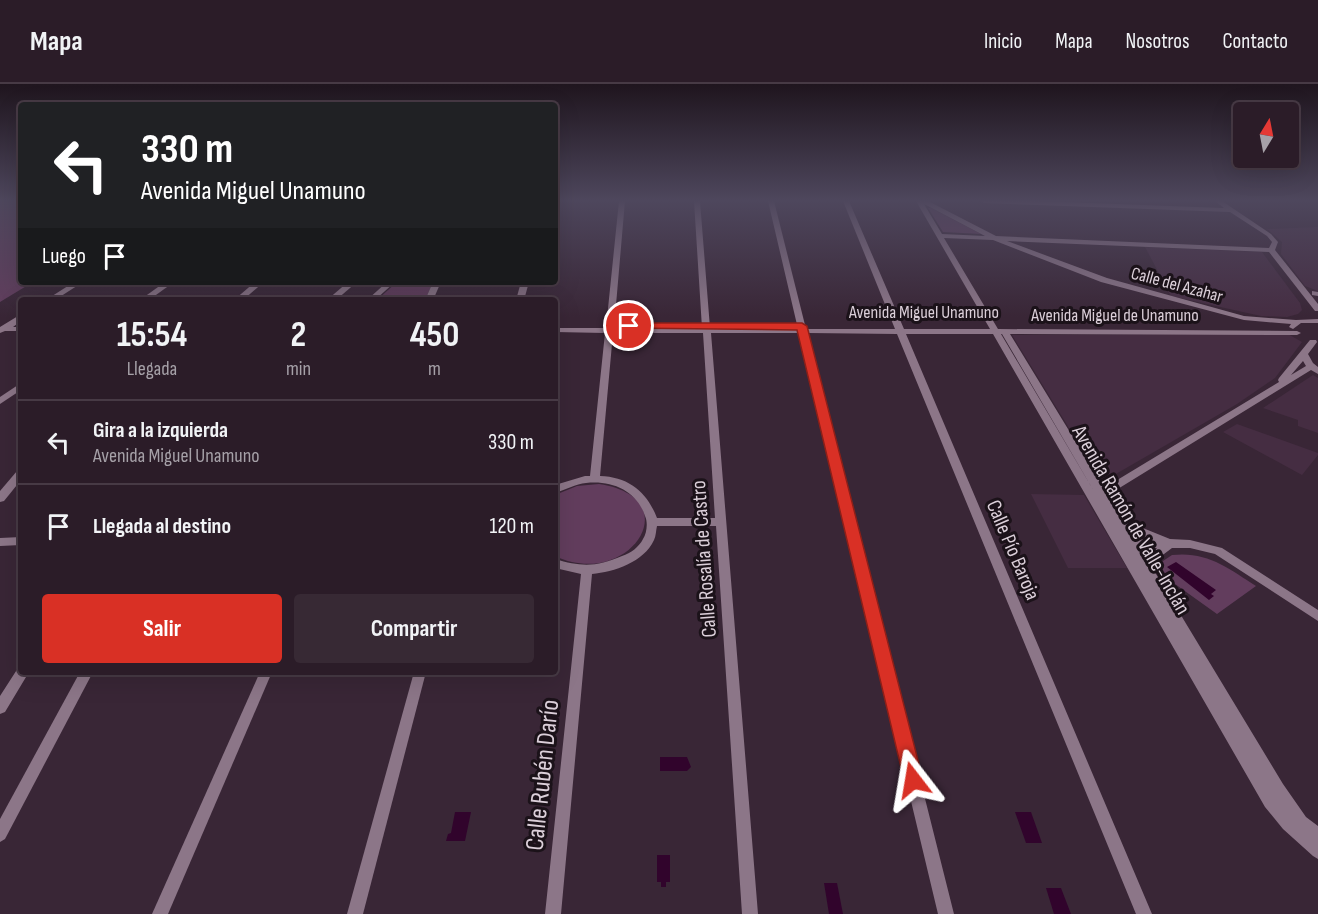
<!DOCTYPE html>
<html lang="es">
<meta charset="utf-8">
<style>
:root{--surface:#2b1c28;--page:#372934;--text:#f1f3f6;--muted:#a6a1a8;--line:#473a45;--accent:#d93025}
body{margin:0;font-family:"Sofia Sans Condensed",sans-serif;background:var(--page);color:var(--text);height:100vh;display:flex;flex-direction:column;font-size:22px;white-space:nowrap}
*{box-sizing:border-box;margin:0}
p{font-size:20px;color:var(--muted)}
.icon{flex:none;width:33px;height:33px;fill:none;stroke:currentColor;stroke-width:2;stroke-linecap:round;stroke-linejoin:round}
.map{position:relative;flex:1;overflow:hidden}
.side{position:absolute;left:18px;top:213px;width:540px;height:378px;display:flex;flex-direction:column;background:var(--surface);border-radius:6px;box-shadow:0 6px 24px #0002,0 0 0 2px var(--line)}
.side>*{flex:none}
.top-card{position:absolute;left:18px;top:18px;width:540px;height:183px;border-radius:6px;box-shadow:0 6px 24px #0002,0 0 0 2px var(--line);background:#202124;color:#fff;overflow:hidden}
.needle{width:39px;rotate:10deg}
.buttons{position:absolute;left:1233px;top:18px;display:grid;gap:12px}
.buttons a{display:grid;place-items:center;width:66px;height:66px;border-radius:6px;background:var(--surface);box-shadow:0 6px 24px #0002,0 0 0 2px var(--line);font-size:30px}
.pin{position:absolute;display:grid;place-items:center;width:51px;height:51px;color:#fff;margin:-26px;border:3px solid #fff;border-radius:50%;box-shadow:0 2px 6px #0007}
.me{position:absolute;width:66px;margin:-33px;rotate:346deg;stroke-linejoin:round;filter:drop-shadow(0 0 4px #0008)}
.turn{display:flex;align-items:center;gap:21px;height:126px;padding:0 24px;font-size:27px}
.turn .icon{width:78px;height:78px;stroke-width:2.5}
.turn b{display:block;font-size:42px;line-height:51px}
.then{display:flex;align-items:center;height:57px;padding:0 24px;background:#0003;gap:12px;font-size:22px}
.eta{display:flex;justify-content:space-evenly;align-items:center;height:102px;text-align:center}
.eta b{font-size:36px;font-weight:700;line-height:42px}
.primary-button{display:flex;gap:12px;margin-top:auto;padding:12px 24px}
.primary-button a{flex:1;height:69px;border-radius:6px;background:var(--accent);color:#fff;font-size:24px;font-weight:700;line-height:69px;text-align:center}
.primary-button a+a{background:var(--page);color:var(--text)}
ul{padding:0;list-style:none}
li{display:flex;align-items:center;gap:18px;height:84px;padding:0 24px;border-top:2px solid var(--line)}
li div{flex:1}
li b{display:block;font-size:22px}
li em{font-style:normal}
header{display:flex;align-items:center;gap:36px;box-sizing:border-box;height:84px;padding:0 30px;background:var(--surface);border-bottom:2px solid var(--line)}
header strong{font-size:28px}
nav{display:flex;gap:33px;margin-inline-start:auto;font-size:21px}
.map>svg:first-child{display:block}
</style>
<header>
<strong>Mapa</strong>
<nav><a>Inicio</a><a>Mapa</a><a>Nosotros</a><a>Contacto</a></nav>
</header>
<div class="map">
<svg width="1318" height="830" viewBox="0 0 1318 830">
<rect width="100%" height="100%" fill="#392636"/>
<g fill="#452d42">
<path d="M1318,143V207L1305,202L1281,170L1282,158L1267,145Z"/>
<path d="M1145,163L1262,168L1300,219L1302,226L1298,230L1287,233L1261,232L1171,212Z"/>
<path d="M1288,250L1302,258L1275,294L1237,320L1102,398L1012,251Z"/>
<path d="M1313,291L1318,294V349L1298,342V336L1263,324Z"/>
<path d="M1237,340L1318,369V371L1302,391L1223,348Z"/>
<path d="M1031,410L1084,411L1127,484H1068Z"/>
</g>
<g fill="#623d5d">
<path d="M0,117H21V198H33L0,218Z"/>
<path d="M928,124H931L981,150L943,148Z"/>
<path d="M397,198H433L425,216H377Z"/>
<path d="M599,400C691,414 628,507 555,472V411L577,402Z"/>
<path d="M1172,471C1207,467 1228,484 1256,502L1217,530L1161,490L1158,484L1160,479Z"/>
</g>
<g fill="#31042c">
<path d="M1176,478L1216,506L1211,510L1214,512L1209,516L1167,483Z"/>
<path d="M660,673H687L691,683L687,687H660Z"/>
<path d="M455,728H471L465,757H446L448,750L451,749Z"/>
<path d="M1015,728H1031L1042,759H1026Z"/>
<path d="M657,771H670V798H666V803H661V798H657Z"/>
<path d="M824,799H837L843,830H829Z"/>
<path d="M1046,804H1061L1071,830H1054Z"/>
</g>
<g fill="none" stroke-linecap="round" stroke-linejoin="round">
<g fill="#8c7688" fill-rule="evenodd">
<path d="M619,117H625L614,244H702L694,117H700L710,244L798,245L768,117H774L806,245H895L843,117H849L904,245H990L916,117H928L996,152L1269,164L1272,158L1267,152L1230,128L984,119L981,117H1036L1224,124L1215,117H1222L1271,150L1278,158L1275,166L1318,220V227H1315L1269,168L1007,157L1107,194L1244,232L1296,236L1318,235V239H1301L1293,245L1289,243L1291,240L1244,236L1101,198L993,156L944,154L998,245L1297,247L1301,249L1297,251L1010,250L1104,404L1279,298L1278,296L1279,294L1310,256H1316L1317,258L1308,270L1313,279L1318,283V290L1311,286L1108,411L1123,436L1170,455L1190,456L1222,464L1318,526V537L1215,470L1190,464H1172L1160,473L1153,485L1283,700L1306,733L1318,742V775L1313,772L1283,745L1265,723L993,250H906L1152,830H1136L897,250L808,249L954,830H938L799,249H711L758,830H742L716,442H657C656,446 656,452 654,456C644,478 614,488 592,490L561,830H545L581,490L555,484V475C581,483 597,483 622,472C631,469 639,463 643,455C647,449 648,438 645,432C637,407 612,396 586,399C576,400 565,406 555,409V401L585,392H590L605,249L555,248V244H606ZM924,120L985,152L942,150ZM613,249H703L715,434H657C647,408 629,393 600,392ZM1001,250H1002L1095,409ZM1303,277L1306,282L1291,291ZM1130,447L1149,455H1134ZM1139,463L1157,464L1147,475Z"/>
<path d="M74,198H83L55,216H46Z"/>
<path d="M165,198H174L149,216H140Z"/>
<path d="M255,198H264L243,216H234Z"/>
<path d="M348,198H357L336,216H327Z"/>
<path d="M387,198H395L375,216H367Z"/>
<path d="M433,198H441L433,216H425Z"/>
<path d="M521,198H529L524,216H516Z"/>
<path d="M1312,207L1318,208V212L1312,211Z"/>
<path d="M18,232H21V237L13,243H21V247H5L0,249V243Z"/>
<path d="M21,299V306L0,320V313Z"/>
<path d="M21,386V396L4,417L0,418V407L17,387Z"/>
<path d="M21,453V461L0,462V454Z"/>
<path d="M21,583V588H29L5,628L0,630V612L18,584Z"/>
<path d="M80,588H93L5,755L0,758V735Z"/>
<path d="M260,588H272L168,830H152Z"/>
<path d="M414,588H426L363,830H347Z"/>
</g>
</g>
<linearGradient id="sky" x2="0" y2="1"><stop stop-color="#1f151e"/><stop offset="0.5" stop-color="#4e475d"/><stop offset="1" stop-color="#4e475d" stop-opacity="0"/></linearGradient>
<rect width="1318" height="233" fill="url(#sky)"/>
<path fill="#d93025" stroke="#8d1f18" stroke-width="1.5" d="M629,239H802L807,242L923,696L920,702L913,705L907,702L904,696L797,246L625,244V240Z"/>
<g text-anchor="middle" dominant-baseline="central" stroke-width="6" stroke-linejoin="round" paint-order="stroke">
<g font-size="18" fill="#dbcfd9" stroke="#1b1219">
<text transform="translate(1177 201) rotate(15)">Calle del Azahar</text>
<text x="924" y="228">Avenida Miguel Unamuno</text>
<text x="1115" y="231">Avenida Miguel de Unamuno</text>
</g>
<g font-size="21" fill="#dbcfd9" stroke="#1b1219">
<text transform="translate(1131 436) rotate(60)">Avenida Ramón de Valle-Inclán</text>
<text transform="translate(1013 466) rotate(67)">Calle Pío Baroja</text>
<text transform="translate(704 475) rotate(-94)">Calle Rosalía de Castro</text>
</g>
<g font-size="26" fill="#dbcfd9" stroke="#1b1219">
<text transform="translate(543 691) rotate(-84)">Calle Rubén Darío</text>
</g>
</g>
</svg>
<div class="buttons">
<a><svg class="needle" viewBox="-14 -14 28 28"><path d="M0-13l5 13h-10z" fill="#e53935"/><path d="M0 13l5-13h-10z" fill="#a6a1a8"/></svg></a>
</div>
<div class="pin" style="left:629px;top:242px;background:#d93025"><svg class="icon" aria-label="arrive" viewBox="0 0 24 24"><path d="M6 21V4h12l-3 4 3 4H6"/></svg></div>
<svg class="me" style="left:913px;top:696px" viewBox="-20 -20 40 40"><path d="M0-17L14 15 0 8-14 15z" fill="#d93025" stroke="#fff" stroke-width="4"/></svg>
<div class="top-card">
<div class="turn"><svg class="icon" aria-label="left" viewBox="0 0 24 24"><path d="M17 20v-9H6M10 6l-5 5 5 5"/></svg><div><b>330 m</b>Avenida Miguel Unamuno</div></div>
<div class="then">Luego<svg class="icon" aria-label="arrive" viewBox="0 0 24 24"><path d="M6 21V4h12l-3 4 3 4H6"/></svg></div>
</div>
<section class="side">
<div class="eta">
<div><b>15:54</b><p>Llegada</p></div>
<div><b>2</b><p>min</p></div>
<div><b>450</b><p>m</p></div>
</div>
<ul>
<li><svg class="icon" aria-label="left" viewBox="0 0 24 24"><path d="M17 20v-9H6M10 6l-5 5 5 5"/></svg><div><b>Gira a la izquierda</b><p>Avenida Miguel Unamuno</p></div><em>330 m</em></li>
<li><svg class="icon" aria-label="arrive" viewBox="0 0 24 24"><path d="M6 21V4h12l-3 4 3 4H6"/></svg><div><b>Llegada al destino</b></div><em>120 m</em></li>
</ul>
<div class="primary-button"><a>Salir</a><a>Compartir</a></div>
</section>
</div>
